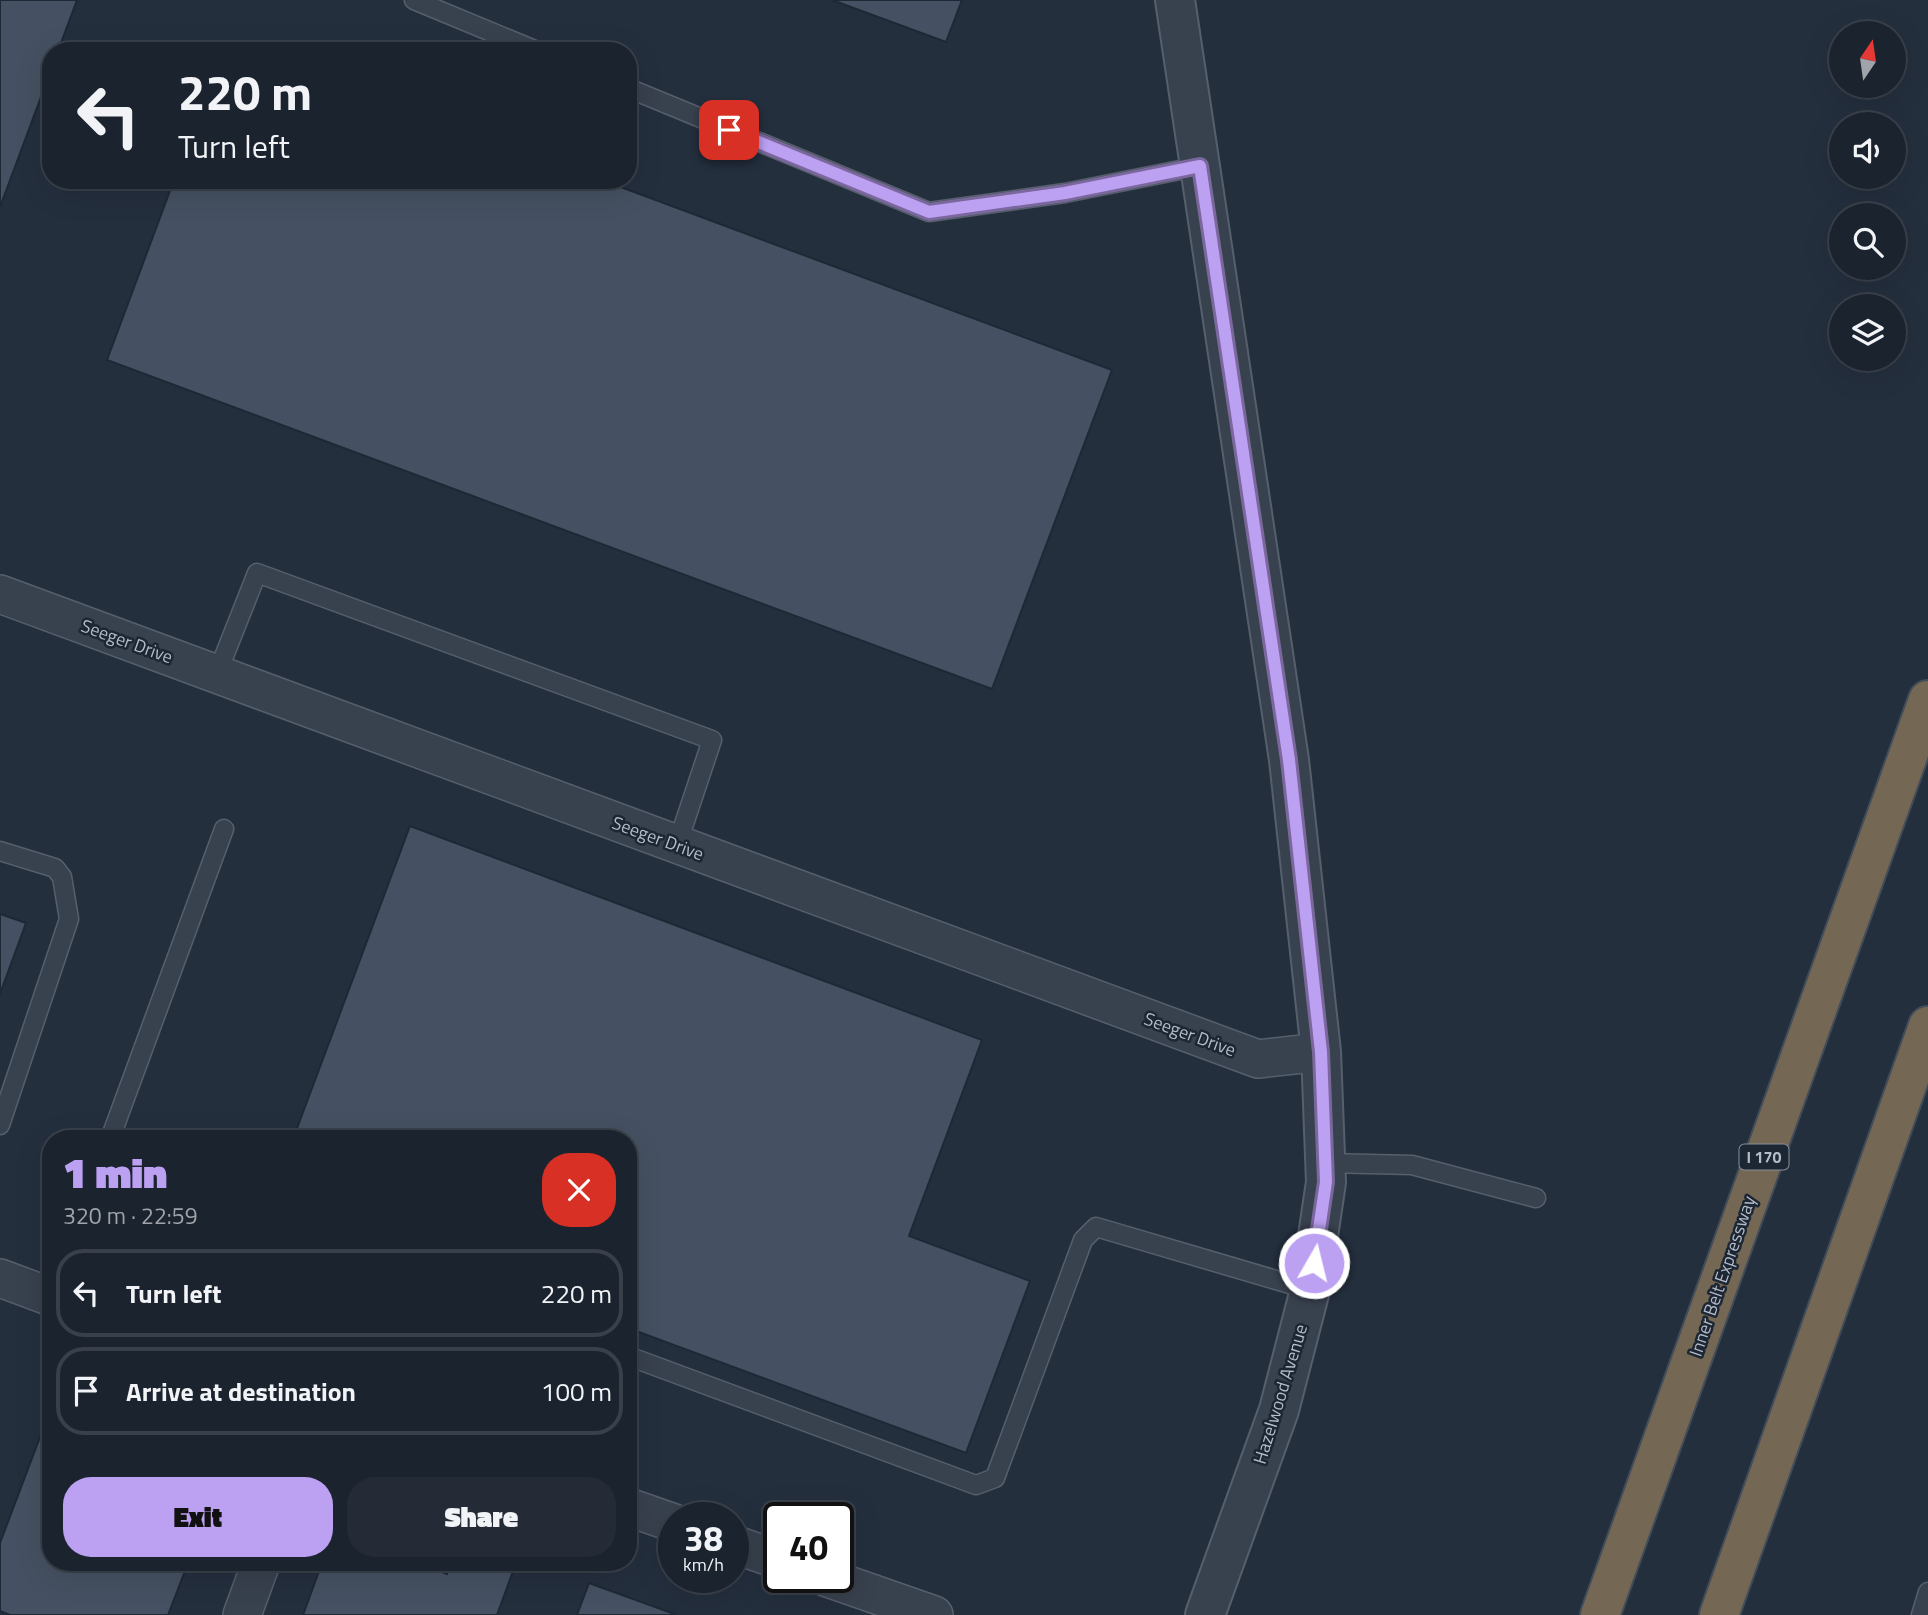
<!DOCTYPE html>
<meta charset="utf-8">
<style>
:root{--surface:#1b232e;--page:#242b36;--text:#f1f3f6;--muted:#a0a4aa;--line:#39404a;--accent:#bca0f2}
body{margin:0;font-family:"Titillium Web",sans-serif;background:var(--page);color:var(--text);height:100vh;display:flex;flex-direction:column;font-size:26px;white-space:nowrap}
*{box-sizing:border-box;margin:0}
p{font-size:23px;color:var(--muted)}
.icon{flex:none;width:38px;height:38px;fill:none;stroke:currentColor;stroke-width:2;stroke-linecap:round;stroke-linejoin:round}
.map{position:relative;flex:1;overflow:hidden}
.panel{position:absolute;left:42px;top:1130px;width:595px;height:441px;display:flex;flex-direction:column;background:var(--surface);border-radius:28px;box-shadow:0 7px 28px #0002,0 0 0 2px var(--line)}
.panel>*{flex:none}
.banner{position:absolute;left:42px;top:42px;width:595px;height:147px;border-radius:28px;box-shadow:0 7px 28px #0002,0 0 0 2px var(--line);background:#1b232e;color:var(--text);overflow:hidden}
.needle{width:46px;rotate:13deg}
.controls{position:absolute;left:1829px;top:21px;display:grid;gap:14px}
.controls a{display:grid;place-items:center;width:77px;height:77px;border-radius:50%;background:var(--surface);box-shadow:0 7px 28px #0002,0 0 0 2px var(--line);font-size:35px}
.speed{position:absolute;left:658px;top:1502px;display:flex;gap:14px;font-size:35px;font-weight:700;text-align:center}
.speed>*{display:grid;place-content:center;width:91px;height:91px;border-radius:50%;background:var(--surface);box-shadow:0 7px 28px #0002,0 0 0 2px var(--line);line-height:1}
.speed small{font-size:18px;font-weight:400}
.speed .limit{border:4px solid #111;border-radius:10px;background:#fff;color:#111}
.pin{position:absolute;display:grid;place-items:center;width:60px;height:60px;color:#fff;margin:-30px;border-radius:14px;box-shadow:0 4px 10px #0006}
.me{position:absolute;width:77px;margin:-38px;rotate:8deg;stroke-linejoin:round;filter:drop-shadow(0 0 5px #0008)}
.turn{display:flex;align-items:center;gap:24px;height:147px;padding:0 21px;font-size:32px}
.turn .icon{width:91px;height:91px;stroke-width:2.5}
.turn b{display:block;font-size:49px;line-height:60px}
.round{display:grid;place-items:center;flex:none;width:74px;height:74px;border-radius:28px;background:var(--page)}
.head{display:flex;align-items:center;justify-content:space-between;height:119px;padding:0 21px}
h1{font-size:42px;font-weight:800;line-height:52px;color:var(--accent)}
.action{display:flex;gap:14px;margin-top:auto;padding:14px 21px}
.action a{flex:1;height:80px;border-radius:28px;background:var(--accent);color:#111;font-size:28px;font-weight:800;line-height:80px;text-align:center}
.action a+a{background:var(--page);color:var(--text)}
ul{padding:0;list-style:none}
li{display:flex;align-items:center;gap:21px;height:88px;margin:0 14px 10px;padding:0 7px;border:4px solid var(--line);border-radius:28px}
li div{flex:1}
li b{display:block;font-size:26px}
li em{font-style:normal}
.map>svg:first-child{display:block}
</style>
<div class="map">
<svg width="1928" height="1615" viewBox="0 0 1928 1615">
<rect width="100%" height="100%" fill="#242f3e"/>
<g fill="#455162" stroke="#1f2835" stroke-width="2">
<path d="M0,0H77L58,51H51V70L0,207Z"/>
<path d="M832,0H962L946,42Z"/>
<path d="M226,41L253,51H222Z"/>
<path d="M174,180H602L1112,370L992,689L107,360Z"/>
<path d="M410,826L982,1040L909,1236L1030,1281L966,1453L628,1328V1139H293Z"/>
<path d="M0,914L26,923L0,994Z"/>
<path d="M51,1408V1563H188L168,1615H10L0,1611V1543Z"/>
<path d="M322,1563H418L447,1574L451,1563H516L497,1615H303Z"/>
<path d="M589,1583L677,1615H577Z"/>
</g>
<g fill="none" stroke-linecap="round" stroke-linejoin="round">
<defs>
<g id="service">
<path d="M414,0L537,51"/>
<path d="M628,88L929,212L1065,193L1200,166"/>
<path d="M217,674L257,573L712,740L677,845"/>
<path d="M0,851L55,868L62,877L69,919L0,1125"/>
<path d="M110,1139L224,829"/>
<path d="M1326,1163L1412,1165L1536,1198"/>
<path d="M628,1356L976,1485L995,1478L1083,1240L1096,1227L1310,1290"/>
<path d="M1921,1615L1928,1592"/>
</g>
<g id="minor">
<path d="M0,594L1258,1059L1321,1052"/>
<path d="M0,1278L51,1297"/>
<path d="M628,1507L674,1523"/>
<path d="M733,1544L779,1560"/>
<path d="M825,1577L934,1615"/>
<path d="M242,1615L261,1563"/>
</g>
<path id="tertiary" d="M1175,0L1289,760L1321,1052L1326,1182L1310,1290L1279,1410L1205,1615"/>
<g id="motorway">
<path d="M1600,1615L1928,700"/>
<path d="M1719,1615L1928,1026"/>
</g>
</defs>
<use href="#service" stroke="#565f6c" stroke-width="21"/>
<use href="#minor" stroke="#565f6c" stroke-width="40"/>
<use href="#tertiary" stroke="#565f6c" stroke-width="42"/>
<use href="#motorway" stroke="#434c59" stroke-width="42"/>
<use href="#service" stroke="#38414e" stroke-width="18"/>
<use href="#minor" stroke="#38414e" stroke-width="37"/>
<use href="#tertiary" stroke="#38414e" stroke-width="38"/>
<use href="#motorway" stroke="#746855" stroke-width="38"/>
</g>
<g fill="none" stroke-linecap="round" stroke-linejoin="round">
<defs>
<path id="route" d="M729,130L929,212L1065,193L1200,166L1289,760L1321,1052L1326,1182L1314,1263"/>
</defs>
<use href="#route" stroke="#7a689d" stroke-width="18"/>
<use href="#route" stroke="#bca0f2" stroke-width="12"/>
</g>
<g text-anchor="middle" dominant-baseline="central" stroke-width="5" stroke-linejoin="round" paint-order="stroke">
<rect fill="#1d2633" stroke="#878f9c" stroke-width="2" x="1739.5" y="1144.5" width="49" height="25" rx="5"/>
<g font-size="16" font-weight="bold" fill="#b4bcc9">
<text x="1764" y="1157">I 170</text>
</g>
<g font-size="18" fill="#b4bcc9" stroke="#1d2633">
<text transform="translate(127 641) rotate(20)">Seeger Drive</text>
<text transform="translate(658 838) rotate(20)">Seeger Drive</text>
<text transform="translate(1190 1034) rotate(20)">Seeger Drive</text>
<text transform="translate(1722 1276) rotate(-71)">Inner Belt Expressway</text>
<text transform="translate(1280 1394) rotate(-73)">Hazelwood Avenue</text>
</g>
</g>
</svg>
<div class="controls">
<a><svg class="needle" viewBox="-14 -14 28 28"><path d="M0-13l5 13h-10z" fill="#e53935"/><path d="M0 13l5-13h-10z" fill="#a0a4aa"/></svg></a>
<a><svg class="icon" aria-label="sound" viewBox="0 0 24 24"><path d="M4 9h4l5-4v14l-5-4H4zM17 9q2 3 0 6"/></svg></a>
<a><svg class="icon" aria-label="search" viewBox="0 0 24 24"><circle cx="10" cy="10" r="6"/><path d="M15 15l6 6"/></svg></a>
<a><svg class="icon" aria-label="layers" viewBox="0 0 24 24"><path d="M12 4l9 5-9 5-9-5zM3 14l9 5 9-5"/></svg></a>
</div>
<div class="speed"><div>38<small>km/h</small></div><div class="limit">40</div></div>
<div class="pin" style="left:729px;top:130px;background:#d93025"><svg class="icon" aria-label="arrive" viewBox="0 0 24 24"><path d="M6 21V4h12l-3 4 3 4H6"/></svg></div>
<svg class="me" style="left:1314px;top:1263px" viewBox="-20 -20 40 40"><circle r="17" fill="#bca0f2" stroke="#fff" stroke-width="3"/><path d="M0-11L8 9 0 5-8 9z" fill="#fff"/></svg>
<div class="banner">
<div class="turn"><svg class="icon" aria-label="left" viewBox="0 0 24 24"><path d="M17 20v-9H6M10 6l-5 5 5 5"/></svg><div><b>220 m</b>Turn left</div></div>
</div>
<section class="panel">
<div class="head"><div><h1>1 min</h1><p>320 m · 22:59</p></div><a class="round" style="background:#d93025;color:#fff"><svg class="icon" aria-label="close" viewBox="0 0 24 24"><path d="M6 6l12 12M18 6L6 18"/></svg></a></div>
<ul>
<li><svg class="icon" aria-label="left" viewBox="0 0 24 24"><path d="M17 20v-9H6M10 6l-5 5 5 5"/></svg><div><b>Turn left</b></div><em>220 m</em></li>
<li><svg class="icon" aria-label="arrive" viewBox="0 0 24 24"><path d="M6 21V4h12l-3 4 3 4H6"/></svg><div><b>Arrive at destination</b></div><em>100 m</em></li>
</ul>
<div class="action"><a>Exit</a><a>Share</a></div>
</section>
</div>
